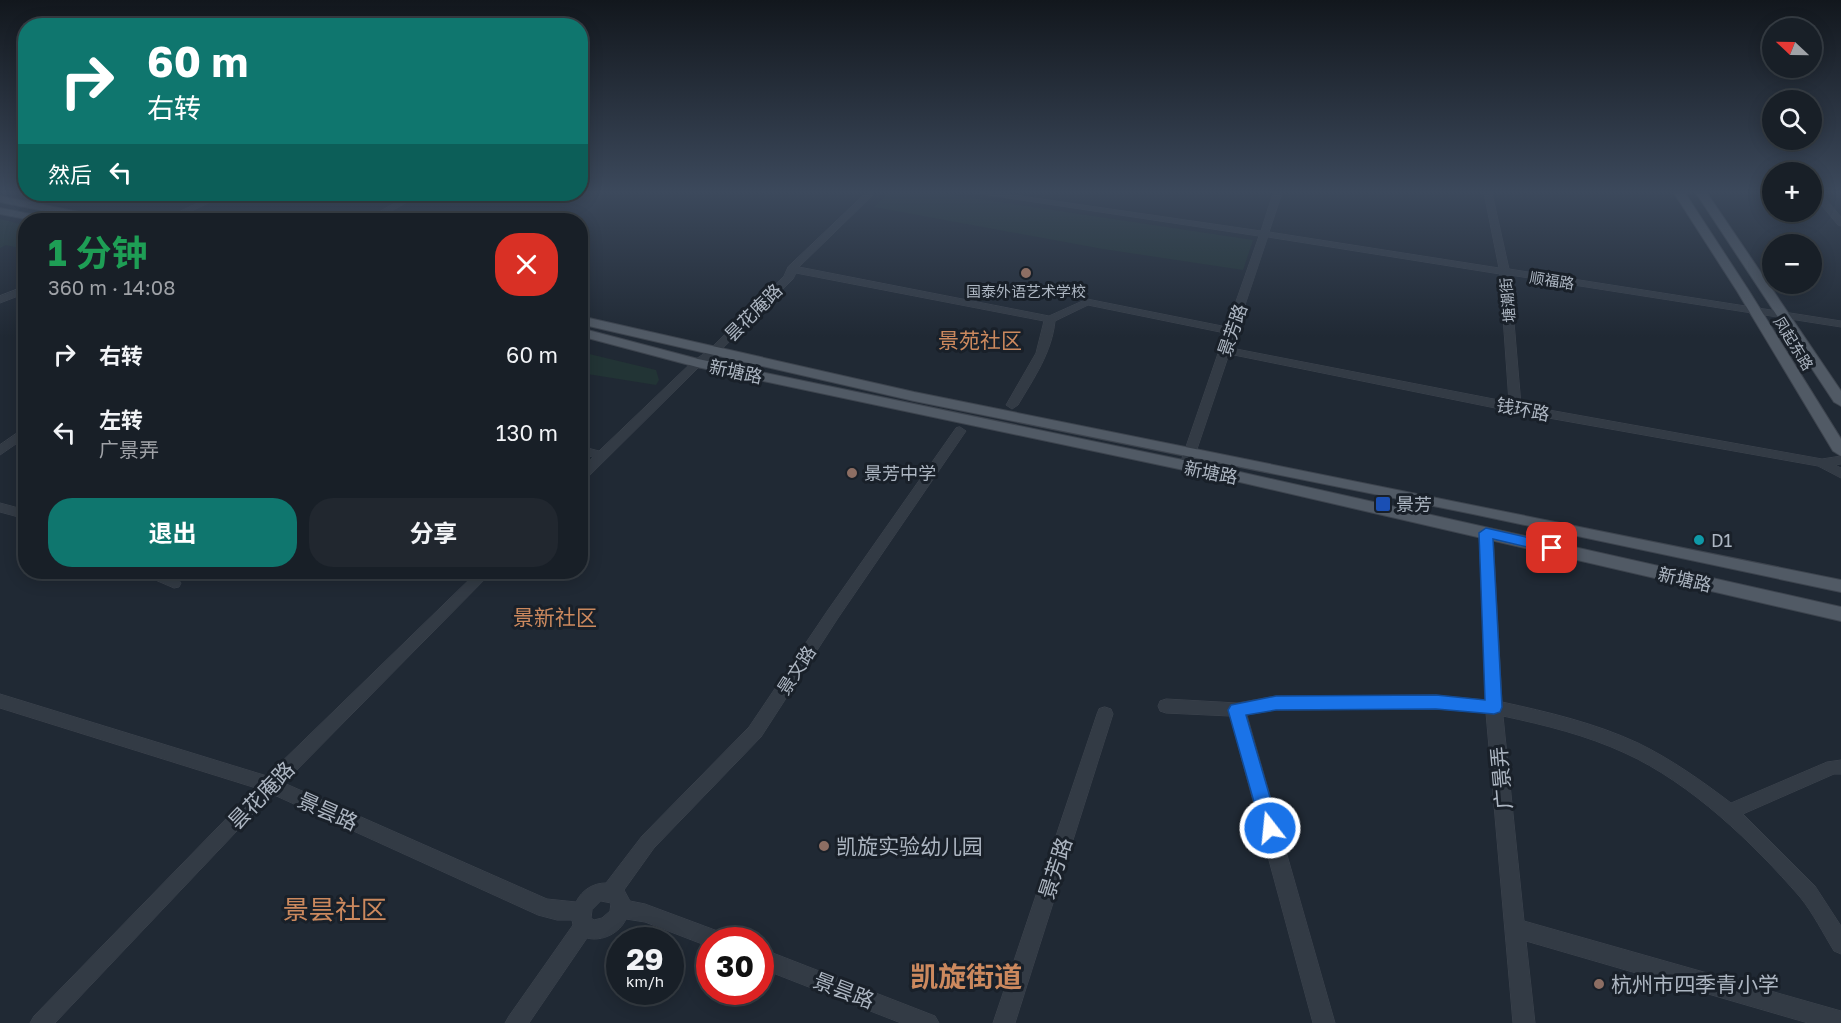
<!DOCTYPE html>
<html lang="zh">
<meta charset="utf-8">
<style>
:root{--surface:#181f27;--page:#21272f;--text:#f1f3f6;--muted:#9fa2a7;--line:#363d44;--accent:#0f766e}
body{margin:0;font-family:"Golos Text","Noto Sans SC",sans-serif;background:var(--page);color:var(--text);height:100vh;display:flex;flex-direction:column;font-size:22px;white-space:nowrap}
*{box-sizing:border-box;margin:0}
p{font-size:20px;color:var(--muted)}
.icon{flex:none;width:33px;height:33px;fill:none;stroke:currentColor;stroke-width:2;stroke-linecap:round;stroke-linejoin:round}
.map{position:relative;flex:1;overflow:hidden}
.sheet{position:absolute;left:18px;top:213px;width:570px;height:366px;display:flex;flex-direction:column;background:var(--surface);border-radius:24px;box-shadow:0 3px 15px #0003,0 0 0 2px var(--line)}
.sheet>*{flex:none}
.guide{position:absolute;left:18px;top:18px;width:570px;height:183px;border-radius:24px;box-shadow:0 3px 15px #0003,0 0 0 2px var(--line);background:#0f766e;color:#fff;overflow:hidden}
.needle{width:39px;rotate:292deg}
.tools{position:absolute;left:1762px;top:18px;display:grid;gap:12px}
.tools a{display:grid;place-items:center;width:60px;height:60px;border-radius:50%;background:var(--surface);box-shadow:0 3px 15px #0003,0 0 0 2px var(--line);font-size:30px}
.speed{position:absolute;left:606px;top:927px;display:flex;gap:12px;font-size:30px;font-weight:700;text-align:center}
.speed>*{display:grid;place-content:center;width:78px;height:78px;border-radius:50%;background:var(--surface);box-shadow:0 3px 15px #0003,0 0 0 2px var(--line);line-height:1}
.speed small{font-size:15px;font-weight:400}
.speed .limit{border:9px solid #d22;background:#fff;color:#111}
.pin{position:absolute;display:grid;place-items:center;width:51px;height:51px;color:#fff;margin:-26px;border-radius:12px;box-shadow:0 3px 9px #0006}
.me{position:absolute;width:66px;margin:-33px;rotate:344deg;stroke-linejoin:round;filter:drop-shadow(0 0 4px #0008)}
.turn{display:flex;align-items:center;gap:21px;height:126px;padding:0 30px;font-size:27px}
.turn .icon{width:78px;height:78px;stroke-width:2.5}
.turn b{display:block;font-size:42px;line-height:51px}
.then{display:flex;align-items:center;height:57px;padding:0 30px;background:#0003;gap:12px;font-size:22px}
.round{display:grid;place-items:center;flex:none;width:63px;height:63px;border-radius:24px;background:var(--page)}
.summary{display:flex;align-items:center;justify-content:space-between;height:102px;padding:0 30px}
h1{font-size:36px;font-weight:700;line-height:45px;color:#1e9e55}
.button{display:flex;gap:12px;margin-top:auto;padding:12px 30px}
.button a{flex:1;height:69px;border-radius:24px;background:var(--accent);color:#fff;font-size:24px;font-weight:700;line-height:69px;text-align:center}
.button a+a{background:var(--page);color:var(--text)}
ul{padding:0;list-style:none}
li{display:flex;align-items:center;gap:18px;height:78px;padding:0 30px}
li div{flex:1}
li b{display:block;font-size:22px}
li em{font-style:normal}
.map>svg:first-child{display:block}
</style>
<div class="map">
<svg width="1841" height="1023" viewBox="0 0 1841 1023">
<rect width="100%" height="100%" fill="#202934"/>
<g fill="#223435">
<path d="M889,193H939L1253,240L1243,270L1103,249L874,207Z"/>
<path d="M0,219L25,225V249L6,245L0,248Z"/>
<path d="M581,352L656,370L659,380L656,385L581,373Z"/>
</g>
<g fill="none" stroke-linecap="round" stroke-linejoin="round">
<defs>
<g id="minor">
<path d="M866,193H875L799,267L1049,316L1087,299L1227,327L1259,236L975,193H1000L1261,231L1273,193H1282L1269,232L1499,268L1484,193H1492L1509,269L1841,321V327L1510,275L1521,405L1822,459L1841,456V464L1835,465L1841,468V478L1818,466L1515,412L1229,354L1191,467L1185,471L1179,467L1225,333L1088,305L1055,321C1052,352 1034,378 1018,405L1012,409L1006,405L1036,353L1044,321L796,273L793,279L716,355L701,365L585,480L580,481V469L593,457L580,454V446L599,451L693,361L708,351L784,276L788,267ZM1268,237L1500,274L1509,402L1231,348Z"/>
<path d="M1821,193L1841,217V226L1838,225L1812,194Z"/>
<path d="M217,194H227L173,220H162Z"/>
<path d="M411,194H421L376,220H365Z"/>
<path d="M26,286V293L0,303V296Z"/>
<path d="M26,427V437L0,455V445Z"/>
<path d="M960,427L966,431L838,618L761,737L654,848L624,890L630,901L645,904L723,933L726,940H710V947L645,922L626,919C620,933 602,942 587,938L529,1023H505L509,1016L573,925L572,920H557L538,915L272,794L55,1023H30L34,1016L256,788L0,708V694L267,776L477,572H492L284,783L547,899L576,902C582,890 593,883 606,883L642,836L749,727L828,610L956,428ZM601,901L611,903L610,911L602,918L594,920L591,918L592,910Z"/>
<path d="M0,503L26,510V519L0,512Z"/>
<path d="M1486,528L1493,533L1502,702C1548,712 1595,723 1638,743C1671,759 1702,781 1731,803L1827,762L1841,760V774H1834L1743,814L1815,886L1841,926V954L1834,951C1823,933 1813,913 1800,897C1753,843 1691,783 1625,753C1586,735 1545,725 1503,716L1524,921L1841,1011V1023H1808L1526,941L1535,1023H1513L1486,713L1436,709L1276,710L1247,715L1335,1023H1313L1230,716L1166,713L1160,711L1158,706L1160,701L1166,699L1237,703L1276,696L1436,695L1486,700L1479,533Z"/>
<path d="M144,572C157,571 173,571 181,583L179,587L174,588L146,576Z"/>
<path d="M1105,707L1111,709L1113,714L1015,1023H993L1097,714L1099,709Z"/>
<path d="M760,948L935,1016L939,1023H901L760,968Z"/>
</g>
<g id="major">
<path d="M1674,193H1685L1749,291L1841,439V456L1833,451L1737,291Z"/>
<path d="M1696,193H1707L1841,391V406L1834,402Z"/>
<path d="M0,196L103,217L109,220H89L0,202Z"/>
<path d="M0,208L46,217L52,220H31L0,214Z"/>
<path d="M580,316L914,392L1841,580V592L1473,514L914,401L580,324Z"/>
<path d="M580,328L698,359L1231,470L1841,607V621L1231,480L697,367L580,336Z"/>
</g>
</defs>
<use href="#minor" stroke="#3d444e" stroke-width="1"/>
<use href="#major" stroke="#3d444e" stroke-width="2"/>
<use href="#minor" fill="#333b45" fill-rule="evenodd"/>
<use href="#major" fill="#515a65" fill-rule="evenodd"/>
</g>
<linearGradient id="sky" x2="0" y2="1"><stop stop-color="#12171d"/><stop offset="0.57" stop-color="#3c495c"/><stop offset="1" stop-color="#3c495c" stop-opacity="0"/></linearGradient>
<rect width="1841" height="337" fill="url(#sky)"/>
<path fill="#1a73e8" stroke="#114b97" stroke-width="1.5" d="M1486,528L1552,543L1560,548L1552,553L1493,539L1502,707L1500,712L1494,714L1436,709L1276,710L1246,715L1279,828L1276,834L1270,837L1263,834L1228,710L1231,705L1276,696L1436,695L1485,700L1479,533Z"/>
<g fill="#8d6e63" stroke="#192029" stroke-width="2">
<circle cx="1026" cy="273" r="6"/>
<circle cx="852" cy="473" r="6"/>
<circle cx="824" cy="846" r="6"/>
<circle cx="1599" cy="984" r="6"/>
</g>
<rect fill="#1a4fb4" stroke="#192029" stroke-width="2" x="1375" y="496" width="16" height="16" rx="3"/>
<circle fill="#0f9aa8" stroke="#192029" stroke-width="2" cx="1699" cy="540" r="6"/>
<g text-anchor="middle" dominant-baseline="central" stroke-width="6" stroke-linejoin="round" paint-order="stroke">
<g font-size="15" fill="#adb6c2" stroke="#192029">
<text transform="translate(1552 280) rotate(9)">顺福路</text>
<text transform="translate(1507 300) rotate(-95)">塘潮街</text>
<text transform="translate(1794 343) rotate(58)">凤起东路</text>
</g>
<g font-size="15" fill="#adb6c2" stroke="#192029">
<text x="1026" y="291">国泰外语艺术学校</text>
</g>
<g font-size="18" fill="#adb6c2" stroke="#192029">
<text transform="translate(753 312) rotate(-45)">昙花庵路</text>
<text transform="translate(1232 330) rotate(-71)">景芳路</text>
<text transform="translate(736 371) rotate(12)">新塘路</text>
<text transform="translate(1523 409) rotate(11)">钱环路</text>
<text transform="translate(1211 472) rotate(11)">新塘路</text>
<text transform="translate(1685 579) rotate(13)">新塘路</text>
<text transform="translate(796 670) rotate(-57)">景文路</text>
</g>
<g font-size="18" fill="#adb6c2" stroke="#192029" text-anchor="start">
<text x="864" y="473">景芳中学</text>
<text x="1396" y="504">景芳</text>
<text x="1711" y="540">D1</text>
</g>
<g font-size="21" fill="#cc895e" stroke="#192029">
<text x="980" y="340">景苑社区</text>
<text x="555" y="617">景新社区</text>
</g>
<g font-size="21" fill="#adb6c2" stroke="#192029">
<text transform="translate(1501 778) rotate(-95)">广景弄</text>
<text transform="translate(261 795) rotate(-46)">昙花庵路</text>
<text transform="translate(328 811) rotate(24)">景昙路</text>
<text transform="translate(1055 868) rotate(-72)">景芳路</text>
<text transform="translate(844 990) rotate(21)">景昙路</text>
</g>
<g font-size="21" fill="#adb6c2" stroke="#192029" text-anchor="start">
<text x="836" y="846">凯旋实验幼儿园</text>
<text x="1611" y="984">杭州市四季青小学</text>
</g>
<g font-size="26" fill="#cc895e" stroke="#192029">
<text x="335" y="909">景昙社区</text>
</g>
<g font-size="28" font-weight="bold" fill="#cc895e" stroke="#192029">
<text x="966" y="976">凯旋街道</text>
</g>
</g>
</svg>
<div class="tools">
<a><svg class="needle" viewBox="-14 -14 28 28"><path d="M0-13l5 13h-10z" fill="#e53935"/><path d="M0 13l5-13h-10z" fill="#9fa2a7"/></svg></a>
<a><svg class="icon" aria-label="search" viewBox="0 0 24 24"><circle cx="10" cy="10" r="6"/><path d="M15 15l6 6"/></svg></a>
<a>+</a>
<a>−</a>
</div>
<div class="speed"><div>29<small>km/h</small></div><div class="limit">30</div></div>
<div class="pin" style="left:1552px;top:548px;background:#d93025"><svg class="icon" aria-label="arrive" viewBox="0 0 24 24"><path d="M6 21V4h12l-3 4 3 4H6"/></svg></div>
<svg class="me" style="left:1270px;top:828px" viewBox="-20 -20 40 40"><circle r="17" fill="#1a73e8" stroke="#fff" stroke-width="3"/><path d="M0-11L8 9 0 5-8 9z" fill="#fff"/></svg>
<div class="guide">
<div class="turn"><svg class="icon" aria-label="right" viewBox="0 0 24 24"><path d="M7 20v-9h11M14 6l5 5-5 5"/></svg><div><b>60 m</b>右转</div></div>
<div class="then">然后<svg class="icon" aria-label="left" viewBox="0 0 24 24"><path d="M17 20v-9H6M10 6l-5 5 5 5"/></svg></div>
</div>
<section class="sheet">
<div class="summary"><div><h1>1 分钟</h1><p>360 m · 14:08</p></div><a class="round" style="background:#d93025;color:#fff"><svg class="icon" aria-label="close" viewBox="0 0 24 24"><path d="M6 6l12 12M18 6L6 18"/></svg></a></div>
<ul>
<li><svg class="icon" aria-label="right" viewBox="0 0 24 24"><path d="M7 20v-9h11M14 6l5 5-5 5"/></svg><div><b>右转</b></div><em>60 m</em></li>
<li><svg class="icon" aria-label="left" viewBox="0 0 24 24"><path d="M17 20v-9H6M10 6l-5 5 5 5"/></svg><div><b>左转</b><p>广景弄</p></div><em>130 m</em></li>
</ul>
<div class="button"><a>退出</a><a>分享</a></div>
</section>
</div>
